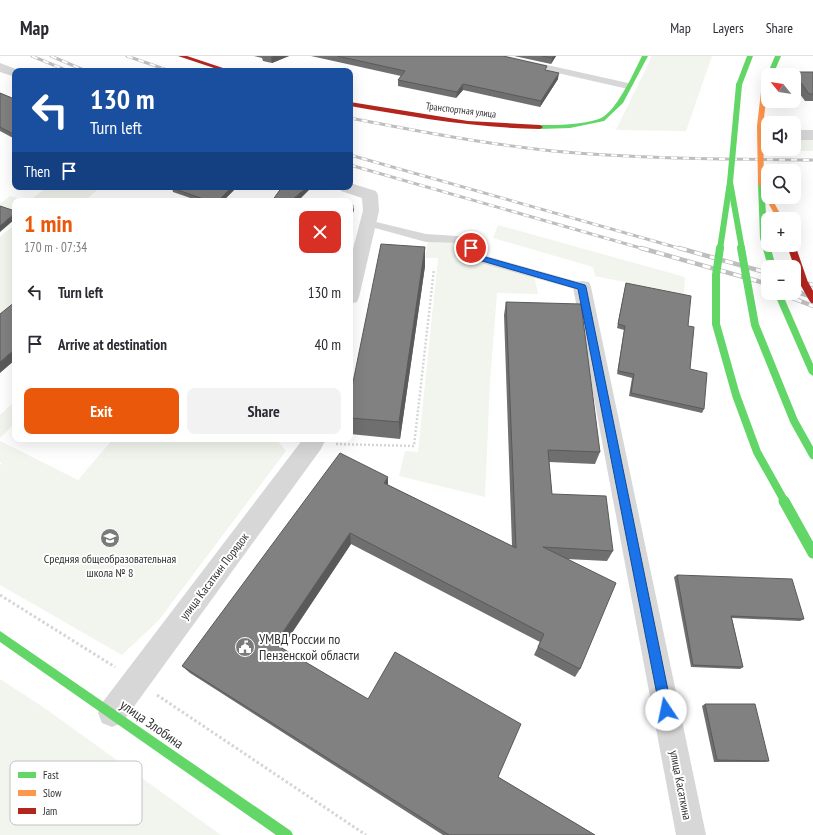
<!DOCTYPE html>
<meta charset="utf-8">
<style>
:root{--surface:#fff;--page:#f2f2f3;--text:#2b2b33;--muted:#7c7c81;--line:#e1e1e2;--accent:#ea580c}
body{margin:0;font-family:"PT Sans Narrow",sans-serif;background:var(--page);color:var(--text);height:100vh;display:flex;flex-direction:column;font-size:15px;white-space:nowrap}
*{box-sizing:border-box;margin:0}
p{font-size:13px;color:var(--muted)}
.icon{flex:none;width:22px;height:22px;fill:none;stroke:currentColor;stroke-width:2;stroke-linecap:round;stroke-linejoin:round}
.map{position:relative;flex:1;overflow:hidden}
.side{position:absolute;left:12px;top:142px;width:341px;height:244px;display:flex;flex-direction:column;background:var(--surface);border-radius:8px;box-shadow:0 4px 16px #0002}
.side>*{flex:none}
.hud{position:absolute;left:12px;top:12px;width:341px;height:122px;border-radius:8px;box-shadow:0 4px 16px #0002;background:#1a4fa0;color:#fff;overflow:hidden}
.needle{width:26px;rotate:300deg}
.tools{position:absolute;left:761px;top:12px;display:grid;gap:8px}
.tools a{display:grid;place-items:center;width:40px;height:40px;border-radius:8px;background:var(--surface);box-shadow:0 4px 16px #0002;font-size:20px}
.pin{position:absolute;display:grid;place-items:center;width:34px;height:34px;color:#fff;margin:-17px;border:2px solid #fff;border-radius:50%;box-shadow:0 1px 4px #0007}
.me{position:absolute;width:44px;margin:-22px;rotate:349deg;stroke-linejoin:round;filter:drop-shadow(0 0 3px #0008)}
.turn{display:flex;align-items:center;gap:14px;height:84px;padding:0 12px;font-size:18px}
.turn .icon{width:52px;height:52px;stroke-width:2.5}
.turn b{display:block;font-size:28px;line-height:34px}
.then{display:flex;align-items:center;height:38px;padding:0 12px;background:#0003;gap:8px;font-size:15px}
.round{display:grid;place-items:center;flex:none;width:42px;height:42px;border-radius:8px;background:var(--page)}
.head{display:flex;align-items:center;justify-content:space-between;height:68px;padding:0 12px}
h1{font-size:24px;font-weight:700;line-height:30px;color:var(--accent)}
.cta{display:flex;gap:8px;margin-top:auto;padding:8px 12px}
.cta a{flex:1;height:46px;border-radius:8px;background:var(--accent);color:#fff;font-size:16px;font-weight:700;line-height:46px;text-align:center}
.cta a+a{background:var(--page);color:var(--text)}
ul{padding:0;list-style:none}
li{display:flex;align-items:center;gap:12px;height:52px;padding:0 12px}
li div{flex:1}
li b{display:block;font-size:15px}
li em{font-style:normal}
header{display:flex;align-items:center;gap:24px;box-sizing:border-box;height:56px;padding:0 20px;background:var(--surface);border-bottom:1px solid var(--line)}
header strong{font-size:19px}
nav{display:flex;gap:22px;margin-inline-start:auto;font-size:14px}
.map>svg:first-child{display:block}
</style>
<header>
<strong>Map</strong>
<nav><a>Map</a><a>Layers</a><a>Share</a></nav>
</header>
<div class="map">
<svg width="813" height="779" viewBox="0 0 813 779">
<rect width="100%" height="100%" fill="#fff"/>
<g fill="#f1f5ed">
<path d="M652,0H712L686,75L616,74Z"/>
<path d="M794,82H813V95H798L794,88Z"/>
<path d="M47,131H100L86,144L87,145H29Z"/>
<path d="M10,140L27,145H15V155L0,150V148Z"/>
<path d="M15,168V250L0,263V181Z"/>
<path d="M498,169L685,221L684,238L595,220L593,211L493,182Z"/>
<path d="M428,185L465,187L464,203L534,220L538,238L497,237L490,326L485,441L399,420L405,395L418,396L438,202H425Z"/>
<path d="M15,345V367L0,382V359Z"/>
<path d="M113,383H276L286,395L159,564L122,599L0,529V409L2,407L0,406V385L78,424Z"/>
<path d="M0,623L43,651L221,779H0Z"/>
</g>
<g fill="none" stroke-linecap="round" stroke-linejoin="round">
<path stroke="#d6d6d6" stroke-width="2.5" stroke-dasharray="2 2" stroke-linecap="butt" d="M336,388L414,390L434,213"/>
<g stroke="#d6d6d6" stroke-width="3" stroke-dasharray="2.5 2.5" stroke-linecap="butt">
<path d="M0,539L115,611"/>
<path d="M157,639L366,779"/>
</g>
<g fill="#d7d7d7" fill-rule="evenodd">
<path d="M492,0H507L628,27L632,30L628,33L496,3Z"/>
<path d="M368,164L426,178L472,181L479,198L586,228L588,231L586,234L582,235L470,204L464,187L426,186L364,169L363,167L364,165Z"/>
</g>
<g fill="#d7d7d7" fill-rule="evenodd">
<path d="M0,7L21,15H15V21L0,16Z"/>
<rect x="794" y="74" width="19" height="10"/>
<path d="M350,127L376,135L378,139L379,155L359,241L357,246L350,248V204L363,155L362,142L341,135L339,131H350Z"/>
<path d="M582,225L589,226L591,231L706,779H676L573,231L575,226Z"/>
<path d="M303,383H326L321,393L122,667L112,671L102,667L98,657L102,647Z"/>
</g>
<g fill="#63d668" fill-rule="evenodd">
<path d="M642,0H648L623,47L604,65L570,72L540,73L537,71L540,69C559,69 580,69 599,63C616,57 634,16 642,0Z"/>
<path d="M747,0H753L742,29L737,30L736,29Z"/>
<path d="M775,0H781L773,19H768V20L767,19Z"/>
<path d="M761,125L764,127L768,189H770L776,211H768L760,182L758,127Z"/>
<path d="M774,237H782L813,308V320L809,317Z"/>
<path d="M0,575L291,775L293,779H276L0,586Z"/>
</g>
<path fill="#ff974d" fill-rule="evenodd" d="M768,139V141H771L783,163H777L765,141Z"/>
<g fill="#b3261e" fill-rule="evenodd">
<path d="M178,0H187L232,15H223Z"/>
<path d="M350,46L468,65L540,69L543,71L540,73C476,72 413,61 350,50Z"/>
</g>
<defs>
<g id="rail-far1">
<path d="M32,0L68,15"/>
<path d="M51,0L86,15"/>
<path d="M127,0L170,15"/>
<path d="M350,62C417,75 485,88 553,95C639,103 726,103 813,104"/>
<path d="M350,99L682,193"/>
<path d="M350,109L644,193"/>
</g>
<g id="rail">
<path d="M641,192L768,228"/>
<path d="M679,192L768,217"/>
<path d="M794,224L813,229"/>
<path d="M794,235L813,241"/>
<path d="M779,237L813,250"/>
</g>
</defs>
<use href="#rail-far1" stroke="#bebebe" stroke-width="3"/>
<use href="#rail" stroke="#bebebe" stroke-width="4.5"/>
<use href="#rail-far1" stroke="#fff" stroke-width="2" stroke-dasharray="6" stroke-linecap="butt"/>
<use href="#rail" stroke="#fff" stroke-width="3" stroke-dasharray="8" stroke-linecap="butt"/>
<g stroke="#63d668" stroke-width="6">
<path d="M739,29L730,126L742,193"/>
<path d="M720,193L730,126"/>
</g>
<g stroke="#63d668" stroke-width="8">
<path d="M720,192L716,219V268L736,339L757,396L785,446"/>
<path d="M741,192L755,269L794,365L813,399"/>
</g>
<path stroke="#63d668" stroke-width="11" d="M784,445L813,497"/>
<path stroke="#ff974d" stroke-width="6" d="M761,127L760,70L764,36"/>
<path stroke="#b3261e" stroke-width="6" d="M791,189L792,193"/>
<path stroke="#b3261e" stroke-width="8" d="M792,192L804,227L813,243"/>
</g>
<g fill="#6f6f6f">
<path d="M254,0H289L272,7L263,5L262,2Z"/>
<path d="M311,0H503L547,15L558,23L540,51L463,34L456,42L398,30V24L401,20Z"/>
<path d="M514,0H556L551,8Z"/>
<path d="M793,16H813V45H805L794,30V19H792Z"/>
<path d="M0,37L12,42L15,40V83L0,75Z"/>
<path d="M170,131H237L223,145H199L173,136L172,132H173Z"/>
<path d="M425,191V210L400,383L350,378V341Z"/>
<path d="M626,227L688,270L690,313L704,353L702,357L629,340L632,322L617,318L624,274L617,272L625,231Z"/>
<path d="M506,246L600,396L595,408L549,406L552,438L613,495L607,505L566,503L580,613L575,621L534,599L540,586L351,488L282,592L595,779H443L190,617L182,610L388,429L512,490L504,259Z"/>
<path d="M677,519L804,563L800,565L732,562L743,611L740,613L691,611L674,521Z"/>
<path d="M705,648L769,705L766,706H714L702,650Z"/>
</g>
<g fill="#5a5a5a">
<path d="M274,0H289L272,7L271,1Z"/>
<path d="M554,0H556L551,8L552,2Z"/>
<path d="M559,17L558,23L540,51L541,45Z"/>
<path d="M463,28V34L456,42L457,36Z"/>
<path d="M232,131H237L223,145H218Z"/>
<path d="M307,131H312L298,145L293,143Z"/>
<path d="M353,149L354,154L350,166V160Z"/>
<path d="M15,157V163L0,176V170Z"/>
<path d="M425,191V210L400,383L399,366Z"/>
<path d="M15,293V304L0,317V306Z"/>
<path d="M388,421V432L384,427Z"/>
<path d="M350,477L351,488L279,596L275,588Z"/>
</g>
<g fill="#818181" stroke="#5a5a5a">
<path d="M337,0H503L547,10L545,14L559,17L541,45L463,28L457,36L398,24L405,15Z"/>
<path d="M542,0H554L552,2Z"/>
<path d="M793,16H813V38H809Z"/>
<path d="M0,37L12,42L15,40V79L0,71Z"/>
<path d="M173,131H232L218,145H209L172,132Z"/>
<path d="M282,131H307L293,143L309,145H272Z"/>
<path d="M350,149H353L350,160Z"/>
<path d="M0,150L15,155V157L0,170Z"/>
<path d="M381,188L425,191L399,366L350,362V341Z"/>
<path d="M626,227L691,240L688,270L694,271L690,313L707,317L704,353L631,337L634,318L618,315L625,270L618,268Z"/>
<path d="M15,246V293L0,306V258Z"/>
<path d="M506,246L581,248L600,396L548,394L552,438L606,440L613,495L543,491L616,527L580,613L538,591L544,578L350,477L275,588L368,643L395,596L521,668L498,721L595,779H449L182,610L340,397L388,421L384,427L516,492Z"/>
<path d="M677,519L792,523L804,563L731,560L743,611L693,609Z"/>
<path d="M705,648H755L769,705L717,704Z"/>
</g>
<path fill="#1a73e8" stroke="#114b97" d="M471,190L474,191L478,199L585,229L586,231L672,654L670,658L666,660L662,658L660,654L578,233L472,202L468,192Z"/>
<defs>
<symbol id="school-disc" viewBox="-11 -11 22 22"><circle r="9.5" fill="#7a7a7a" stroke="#fff"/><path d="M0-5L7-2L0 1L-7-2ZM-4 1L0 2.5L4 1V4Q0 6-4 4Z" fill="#fff"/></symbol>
<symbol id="civic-disc" viewBox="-11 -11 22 22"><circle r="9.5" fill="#7a7a7a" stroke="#fff"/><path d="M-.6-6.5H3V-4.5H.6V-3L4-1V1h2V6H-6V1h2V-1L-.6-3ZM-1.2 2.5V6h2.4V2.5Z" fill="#fff"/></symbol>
</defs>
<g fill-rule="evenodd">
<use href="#school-disc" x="99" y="471" width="22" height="22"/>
<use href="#civic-disc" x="234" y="580" width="22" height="22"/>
</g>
<g text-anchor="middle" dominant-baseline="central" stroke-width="4" stroke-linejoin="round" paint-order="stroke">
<g font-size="10" fill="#333" stroke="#fff">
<text transform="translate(461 54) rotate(7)">Транспортная улица</text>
</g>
<g font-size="12" fill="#333" stroke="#fff">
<text x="110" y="502">Средняя общеобразовательная<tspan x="110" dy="14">школа № 8</tspan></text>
</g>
<g font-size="12" fill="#333" stroke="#fff">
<text transform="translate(214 520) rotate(-53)">улица Касаткин Порядок</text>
<text transform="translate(681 729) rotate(79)">улица Касаткина</text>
</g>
<g font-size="14" fill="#333" stroke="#fff" text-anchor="start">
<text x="259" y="583">УМВД России по<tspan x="259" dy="16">Пензенской области</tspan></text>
</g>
<g font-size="14" fill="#333" stroke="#fff">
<text transform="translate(152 668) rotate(35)">улица Злобина</text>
</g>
</g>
<rect x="10" y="705" width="132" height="64" rx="6" fill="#fff" stroke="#c2c2c2" stroke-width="1"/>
<rect x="18" y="716" width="18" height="6" fill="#63d668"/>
<rect x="18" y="734" width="18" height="6" fill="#ff974d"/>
<rect x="18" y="752" width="18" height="6" fill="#b3261e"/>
<g font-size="11" fill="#333">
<text x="43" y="723">Fast</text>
<text x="43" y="741">Slow</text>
<text x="43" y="759">Jam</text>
</g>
</svg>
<div class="tools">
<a><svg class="needle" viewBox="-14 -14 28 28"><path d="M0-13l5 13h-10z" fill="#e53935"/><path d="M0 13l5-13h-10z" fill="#7c7c81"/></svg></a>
<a><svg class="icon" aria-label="sound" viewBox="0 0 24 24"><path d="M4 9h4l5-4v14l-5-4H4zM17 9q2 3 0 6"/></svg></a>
<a><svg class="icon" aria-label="search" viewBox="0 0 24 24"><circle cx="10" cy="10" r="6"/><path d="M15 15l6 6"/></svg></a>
<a>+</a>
<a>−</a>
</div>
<div class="pin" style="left:471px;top:192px;background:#d93025"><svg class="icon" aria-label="arrive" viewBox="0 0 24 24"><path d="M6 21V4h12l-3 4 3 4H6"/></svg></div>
<svg class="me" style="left:666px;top:654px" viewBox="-20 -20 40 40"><circle r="19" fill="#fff"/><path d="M0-13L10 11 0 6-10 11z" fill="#1a73e8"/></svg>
<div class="hud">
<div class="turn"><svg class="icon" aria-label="left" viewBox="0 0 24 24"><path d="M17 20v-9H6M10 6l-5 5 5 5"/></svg><div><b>130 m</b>Turn left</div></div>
<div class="then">Then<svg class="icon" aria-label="arrive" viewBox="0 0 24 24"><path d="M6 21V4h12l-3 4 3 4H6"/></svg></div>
</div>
<section class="side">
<div class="head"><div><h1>1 min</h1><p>170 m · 07:34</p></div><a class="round" style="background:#d93025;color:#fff"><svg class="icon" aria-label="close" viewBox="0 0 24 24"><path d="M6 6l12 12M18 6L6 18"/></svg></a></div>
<ul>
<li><svg class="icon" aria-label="left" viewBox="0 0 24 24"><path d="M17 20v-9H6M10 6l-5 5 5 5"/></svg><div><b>Turn left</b></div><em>130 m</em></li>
<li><svg class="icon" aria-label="arrive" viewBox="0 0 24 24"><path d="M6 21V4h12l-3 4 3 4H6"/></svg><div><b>Arrive at destination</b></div><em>40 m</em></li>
</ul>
<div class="cta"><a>Exit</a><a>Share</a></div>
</section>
</div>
